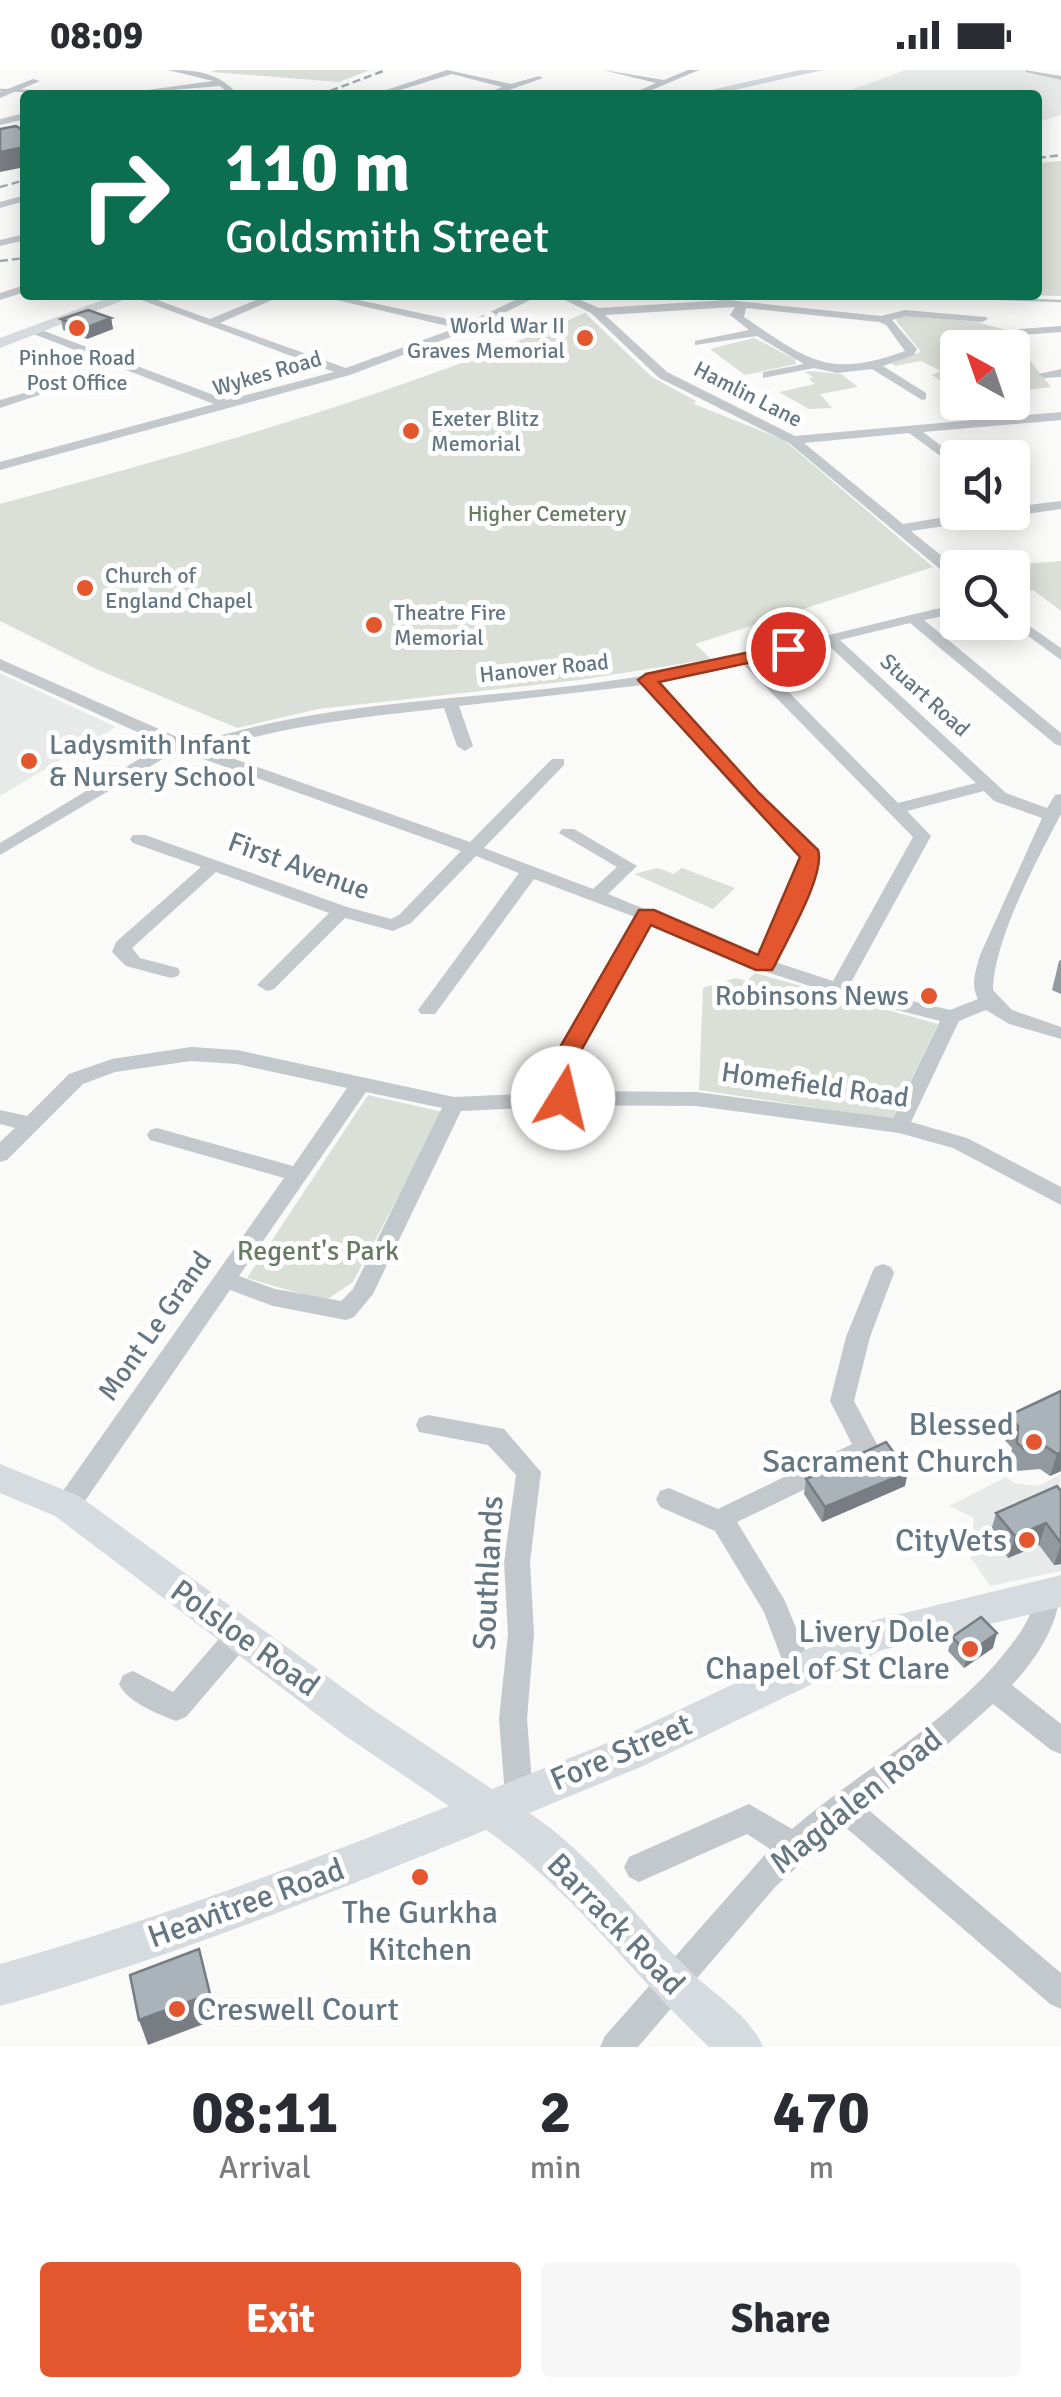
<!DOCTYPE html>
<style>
:root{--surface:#fff;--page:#f7f7f7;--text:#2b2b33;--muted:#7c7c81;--accent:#e4572e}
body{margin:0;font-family:Signika,sans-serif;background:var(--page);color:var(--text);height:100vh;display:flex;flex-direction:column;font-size:38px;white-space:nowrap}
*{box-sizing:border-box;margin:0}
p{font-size:32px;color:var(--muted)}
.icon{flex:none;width:55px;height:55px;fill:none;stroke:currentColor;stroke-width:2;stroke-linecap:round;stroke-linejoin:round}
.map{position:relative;height:1977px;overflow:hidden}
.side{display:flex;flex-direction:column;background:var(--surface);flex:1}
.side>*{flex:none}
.guide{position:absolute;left:20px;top:20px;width:1022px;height:210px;border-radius:10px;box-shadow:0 5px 25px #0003;background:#0b6e4f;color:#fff;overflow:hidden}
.needle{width:65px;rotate:320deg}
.buttons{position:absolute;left:940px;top:260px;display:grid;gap:20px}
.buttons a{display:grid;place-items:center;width:90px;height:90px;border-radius:10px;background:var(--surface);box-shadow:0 5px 25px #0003;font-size:50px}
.pin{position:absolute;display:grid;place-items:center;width:85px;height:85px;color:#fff;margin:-42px;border:5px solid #fff;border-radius:50%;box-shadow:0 2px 10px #0007}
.me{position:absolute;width:110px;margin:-55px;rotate:9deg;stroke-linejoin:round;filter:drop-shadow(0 0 8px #0008)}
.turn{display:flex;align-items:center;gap:35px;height:210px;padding:0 40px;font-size:45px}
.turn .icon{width:130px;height:130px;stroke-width:2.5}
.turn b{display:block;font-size:70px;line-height:85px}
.eta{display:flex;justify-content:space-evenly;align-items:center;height:170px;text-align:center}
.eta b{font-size:60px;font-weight:700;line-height:70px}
.button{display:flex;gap:20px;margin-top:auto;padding:20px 40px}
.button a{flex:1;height:115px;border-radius:10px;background:var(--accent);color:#fff;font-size:40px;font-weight:700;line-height:115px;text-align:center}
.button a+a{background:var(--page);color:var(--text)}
.status{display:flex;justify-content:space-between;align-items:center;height:70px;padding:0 50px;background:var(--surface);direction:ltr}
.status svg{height:28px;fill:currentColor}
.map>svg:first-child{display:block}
</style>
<div class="status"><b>08:09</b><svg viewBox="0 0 49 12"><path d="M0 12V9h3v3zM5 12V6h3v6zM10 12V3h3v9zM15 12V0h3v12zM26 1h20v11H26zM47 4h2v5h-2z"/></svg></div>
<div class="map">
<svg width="1061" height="1977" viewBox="0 0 1061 1977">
<rect width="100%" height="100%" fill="#fafaf8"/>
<g fill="#e8e9e9">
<path d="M906,0H1022L1061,10V45L1038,52V25H837Z"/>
<path d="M0,603L116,657L0,726Z"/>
<path d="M1060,1405L1061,1501L990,1516L971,1488L974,1448L949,1436L1006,1407L1014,1413L1037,1416Z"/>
</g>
<g fill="#dadfd7">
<path d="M217,0H370L339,12L211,2Z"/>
<path d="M1061,91V226L1002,225H1038V93Z"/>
<path d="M585,243L652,307L696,331L694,334L784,370L933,497L695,574L711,589L579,610L318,639L237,658L96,599L0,551V434C198,380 396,326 585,243Z"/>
<path d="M906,245L977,252L1006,260L1051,317L1013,322L1012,278H958L957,322L932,305L941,301L921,291L895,296L891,293L921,282L897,252L896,249Z"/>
<path d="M754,268L795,289L796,294L745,305L710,279Z"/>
<path d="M809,301L841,304L858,317L820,324L832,338L809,339L779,322L815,314L809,309L813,307L805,302Z"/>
<path d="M1061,491V541L1033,520L1013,525L1012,498L983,497Z"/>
<path d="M658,798L674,804L682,798L735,818L713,839L634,804Z"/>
<path d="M755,903L938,954L892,1049L699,1020L703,918L735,908L747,911Z"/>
<path d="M368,1025L443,1042L353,1212L325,1231L247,1208Z"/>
</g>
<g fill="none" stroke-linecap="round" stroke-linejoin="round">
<g stroke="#bbc7cb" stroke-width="2.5">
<path d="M0,20L135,25"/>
<path d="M864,225H885"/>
<path d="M894,225L1061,231"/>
</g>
<g fill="#c3c8cc" fill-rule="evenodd">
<path d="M168,0C195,0 220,2 238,25H230L220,16L111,25L213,11Z"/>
<path d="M447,0L511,14L539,6L543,8L495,25H482L502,17L452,4L384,25H371Z"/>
<path d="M603,0L664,10L688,0H699L640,25H629L656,13Z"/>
<path d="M1025,0L1061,6V10L1026,2Z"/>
<path d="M33,9L40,11L0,28V22Z"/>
<path d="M25,43V49L0,55V49Z"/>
<path d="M25,125V131L0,138V132Z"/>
<path d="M25,164V170L0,176V170Z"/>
<path d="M25,215V222L0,230V223Z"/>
<path d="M128,225H143L210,249L268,225H283L220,253L346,298L456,258L315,225H335L467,253L526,225H540L472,259L350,305L0,400V392L214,334L31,263V259H39L227,330L334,302Z"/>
<path d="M555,225H569L599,238L727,230L881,246L905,240L986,247L988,249L982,252L905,246L892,250L917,279L914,285L883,296L926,323V329L922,330L872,299L837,303L814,298L763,308V302L804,294L757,266L695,275V271L749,260L730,245L735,237L605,245L667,302L795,366L1061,342V350L923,362L948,381V387L943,388L909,363L804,373L903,454L976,442H1012V437L1061,431V439L911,461L958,499V511L953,510L789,373L659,308L591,243ZM746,238L879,252L886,255L905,281C828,309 808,290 744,247Z"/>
<path d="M1061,256V262L1020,265L1014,262L1020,259Z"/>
<path d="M1061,299V307L1044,308L1038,304Z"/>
<path d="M38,319L48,322L0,338V330Z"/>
<path d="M958,534V543L924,550L1061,663V676L1055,674L910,553L840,570L1006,723L1047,738L1055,725L1061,724V744C1037,790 994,869 993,920L1012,940L1061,957V969L1009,954L986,940L959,951L911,1052L967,1068L1061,1117V1135L953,1078L899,1063L696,1036L539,1035L536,1030L539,1025L551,1023C544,992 617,880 635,847L534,809L435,944H421L418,940L421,936L519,803L476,786L411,853L393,861L345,848L274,919L267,921L257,915L329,843L216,802L132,878L140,888L178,898L180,902L178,906L171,908L126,896L112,882L116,872L201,797L133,773L130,769L133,765H145L347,837L391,849L399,845L461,781L178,680L0,785V773L164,674L0,600V589L193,674C344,625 494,632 647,605C750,587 856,557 958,534ZM826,573L976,713L898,733L756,589ZM742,593L913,767L833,911L775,892C792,858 820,818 817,779L758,723L657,612ZM643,615L746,731L799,780C802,817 776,855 759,886L608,824L637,796L574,759H562L559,763L617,797L593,819L484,778L564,695V689H552L470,772L209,680C285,655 364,647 444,638L457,676L465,681L473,676L459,636ZM984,721L994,731L1042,748L980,885C976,900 970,914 978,929L950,940L849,916L931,766L907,741ZM650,854L757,899L831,923L940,951L893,1048L696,1022L571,1021C564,993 634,884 650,854Z"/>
<path d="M1012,544L1061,578V590L1009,552H1012Z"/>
<path d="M191,977L237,980L454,1027L523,1024L533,1031L523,1038L461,1041L373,1224L354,1247L346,1250L273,1236L230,1220L76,1444L67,1447L58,1444L54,1436L58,1428L284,1108L150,1070L147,1065L150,1060L157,1058L293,1096L347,1018L237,994L191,991L115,1002L83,1014L7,1090L0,1092V1072L15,1058L0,1054V1040L27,1046L69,1004L112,989ZM366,1022L442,1038L353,1219L341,1231L275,1219L239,1206Z"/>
<path d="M883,1194L891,1197L894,1203L870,1267L854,1331L879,1378L876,1385L737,1452L784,1529L813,1599L809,1608L799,1611L789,1608L764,1542L715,1461L660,1437L656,1429L660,1421L669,1418L718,1439L852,1374L830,1331L846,1267L872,1203L875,1197Z"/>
<path d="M428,1345L504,1359L541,1402L530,1492L534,1564L527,1649L533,1725L529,1735L519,1739L509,1735L505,1725L499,1649L508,1564L504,1492L516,1405L488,1375L419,1362L416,1355L419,1348Z"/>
<path d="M1051,1512L1060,1516C1061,1552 1036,1590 1012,1615L1061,1654V1684L1051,1680L993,1634L948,1674L865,1737L1061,1903V1939L1050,1934L843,1755L776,1816L638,1977H600L605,1966L770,1779L747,1764L639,1812L629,1807L624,1797L629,1787L749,1734L792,1759C869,1693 967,1644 1023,1558C1031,1545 1035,1530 1042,1516Z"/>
<path d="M241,1551L250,1554L254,1563L250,1572L186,1647L176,1651C158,1644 127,1632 119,1614L123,1605L133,1601L173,1622L232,1554Z"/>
</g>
<g fill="#d6dbdf" fill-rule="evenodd">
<path d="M800,0H823L712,25H689Z"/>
<path d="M116,225H137L0,278V268Z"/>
<path d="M0,1394L79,1426L372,1639L492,1719L615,1670L863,1553L1061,1505V1537L882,1580L643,1696L529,1743C591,1783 636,1848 689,1900C713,1924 750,1945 763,1977H709C634,1907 571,1818 486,1760C326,1825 166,1890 0,1936V1894C153,1851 302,1794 449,1736L344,1665L55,1446L0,1423Z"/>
</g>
<g stroke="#a2aab0" stroke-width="2.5" stroke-dasharray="8 4" stroke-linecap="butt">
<path d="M319,25L386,0"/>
<path d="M1038,88L1061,85"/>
<path d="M0,117L25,110"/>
<path d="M0,191L25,188"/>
</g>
</g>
<g fill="#929a9f">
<path d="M111,248L113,259L87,269L63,260L61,249Z"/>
<path d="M1061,890V924L1052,920L1059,891Z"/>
<path d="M1061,1321V1401L1050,1406L1040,1399L1018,1401L1010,1395L1012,1378L1002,1367L1008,1346Z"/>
<path d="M806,1409L905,1416L822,1452L804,1424Z"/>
<path d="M1061,1421V1494L1054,1495L1039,1475L1008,1488L990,1464L996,1443Z"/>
<path d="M952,1567L993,1578L964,1598L948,1581Z"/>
</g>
<g fill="#777d82">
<path d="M25,77V97L0,102V82Z"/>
<path d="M111,248L113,259L87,269L85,258Z"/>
<path d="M1061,1382V1401L1050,1406L1057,1384Z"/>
<path d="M908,1402L905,1416L822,1452L825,1437Z"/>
<path d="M1046,1453L1039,1475L1008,1488L1015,1466Z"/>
<path d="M1061,1474V1494L1054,1495Z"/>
<path d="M997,1563L993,1578L964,1598L968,1584Z"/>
<path d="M199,1879L217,1949L148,1975L139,1950Z"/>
</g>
<g fill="#aab3b9" stroke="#777d82" stroke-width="2.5">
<path d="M16,56L23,60H25V77L0,82V59Z"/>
<path d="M88,240L111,248L85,258L61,249Z"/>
<path d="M1061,1321V1382L1057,1384L1047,1377L1024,1379L1017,1373L1018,1356L1008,1346Z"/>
<path d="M886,1372L908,1402L825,1437L806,1409Z"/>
<path d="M1057,1416L1061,1421V1473L1046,1453L1015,1466L996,1443Z"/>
<path d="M981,1547L997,1563L968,1584L952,1567Z"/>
<path d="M199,1879L210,1924L139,1950L130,1905Z"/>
</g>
<path fill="#e4572e" stroke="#94391e" stroke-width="2.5" d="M788,574L794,576V583L659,612L759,723L818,780C826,804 786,871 775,895L772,900H756L651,855L582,979L571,1012L574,1028L563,1036L555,1034L548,1012L559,979L639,840H654L758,885L800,787L638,610L646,604Z"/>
<g fill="#e4572e" stroke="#fff" stroke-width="4">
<circle cx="77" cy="258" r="10"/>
<circle cx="585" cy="268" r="10"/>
<circle cx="411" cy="361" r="10"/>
<circle cx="85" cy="518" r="10"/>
<circle cx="374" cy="555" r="10"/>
<circle cx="29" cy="691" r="10"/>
<circle cx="929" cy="926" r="10"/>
<circle cx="1034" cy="1372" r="10"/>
<circle cx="1027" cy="1470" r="10"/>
<circle cx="970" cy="1579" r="10"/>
<circle cx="420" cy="1807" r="10"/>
<circle cx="177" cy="1939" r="10"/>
</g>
<g text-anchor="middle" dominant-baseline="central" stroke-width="10" stroke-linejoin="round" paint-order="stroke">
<g font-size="22" fill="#657683" stroke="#fff" text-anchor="start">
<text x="565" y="255" text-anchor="end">World War II<tspan x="565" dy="25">Graves Memorial</tspan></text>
<text x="77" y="287" text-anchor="middle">Pinhoe Road<tspan x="77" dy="25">Post Office</tspan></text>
<text x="431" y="348">Exeter Blitz<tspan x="431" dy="25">Memorial</tspan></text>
<text x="105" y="505">Church of<tspan x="105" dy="25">England Chapel</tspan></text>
<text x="394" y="542">Theatre Fire<tspan x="394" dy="25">Memorial</tspan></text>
</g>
<g font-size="22" fill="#657683" stroke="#fff">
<text transform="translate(267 303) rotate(-16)">Wykes Road</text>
<text transform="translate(748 324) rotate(27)">Hamlin Lane</text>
<text transform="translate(544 598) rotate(-6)">Hanover Road</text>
<text transform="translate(925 625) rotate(42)">Stuart Road</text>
</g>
<g font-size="22" fill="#687a64" stroke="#fff">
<text x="547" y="443">Higher Cemetery</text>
</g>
<g font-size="28" fill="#657683" stroke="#fff" text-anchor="start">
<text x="49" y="675">Ladysmith Infant<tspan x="49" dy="32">&amp; Nursery School</tspan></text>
<text x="909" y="926" text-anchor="end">Robinsons News</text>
</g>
<g font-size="28" fill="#657683" stroke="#fff">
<text transform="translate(299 796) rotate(20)">First Avenue</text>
<text transform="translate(815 1015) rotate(8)">Homefield Road</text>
<text transform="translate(155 1256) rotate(-55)">Mont Le Grand</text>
</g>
<g font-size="28" fill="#687a64" stroke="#fff">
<text x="318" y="1181">Regent's Park</text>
</g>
<g font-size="32" fill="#657683" stroke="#fff" text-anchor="end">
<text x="1014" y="1354">Blessed<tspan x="1014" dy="37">Sacrament Church</tspan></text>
<text x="1007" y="1470">CityVets</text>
<text x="950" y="1561">Livery Dole<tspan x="950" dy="37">Chapel of St Clare</tspan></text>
<text x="420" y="1842" text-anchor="middle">The Gurkha<tspan x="420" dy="37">Kitchen</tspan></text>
<text x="197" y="1939" text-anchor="start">Creswell Court</text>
</g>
<g font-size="32" fill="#657683" stroke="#fff">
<text transform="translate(488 1503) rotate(-87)">Southlands</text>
<text transform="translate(245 1568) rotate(36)">Polsloe Road</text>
<text transform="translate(621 1682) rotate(-23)">Fore Street</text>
<text transform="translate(856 1731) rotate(-39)">Magdalen Road</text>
<text transform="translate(246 1833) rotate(-20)">Heavitree Road</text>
<text transform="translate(616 1854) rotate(46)">Barrack Road</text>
</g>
</g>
</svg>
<div class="buttons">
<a><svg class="needle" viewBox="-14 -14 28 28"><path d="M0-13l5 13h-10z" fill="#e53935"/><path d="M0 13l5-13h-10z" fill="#7c7c81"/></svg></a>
<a><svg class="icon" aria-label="sound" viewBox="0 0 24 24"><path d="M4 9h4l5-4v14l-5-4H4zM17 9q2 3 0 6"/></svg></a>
<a><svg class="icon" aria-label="search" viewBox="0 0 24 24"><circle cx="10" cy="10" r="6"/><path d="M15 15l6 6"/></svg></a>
</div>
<div class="pin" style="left:788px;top:579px;background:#d93025"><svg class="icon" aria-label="arrive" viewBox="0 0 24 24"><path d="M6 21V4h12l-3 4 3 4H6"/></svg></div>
<svg class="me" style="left:563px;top:1028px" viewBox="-20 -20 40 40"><circle r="19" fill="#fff"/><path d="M0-13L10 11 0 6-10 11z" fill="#e4572e"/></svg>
<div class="guide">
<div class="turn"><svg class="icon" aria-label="right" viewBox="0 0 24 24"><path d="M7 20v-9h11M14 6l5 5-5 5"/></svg><div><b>110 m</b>Goldsmith Street</div></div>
</div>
</div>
<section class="side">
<div class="eta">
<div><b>08:11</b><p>Arrival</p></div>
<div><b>2</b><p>min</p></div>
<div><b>470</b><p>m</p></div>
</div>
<div class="button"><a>Exit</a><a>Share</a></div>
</section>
